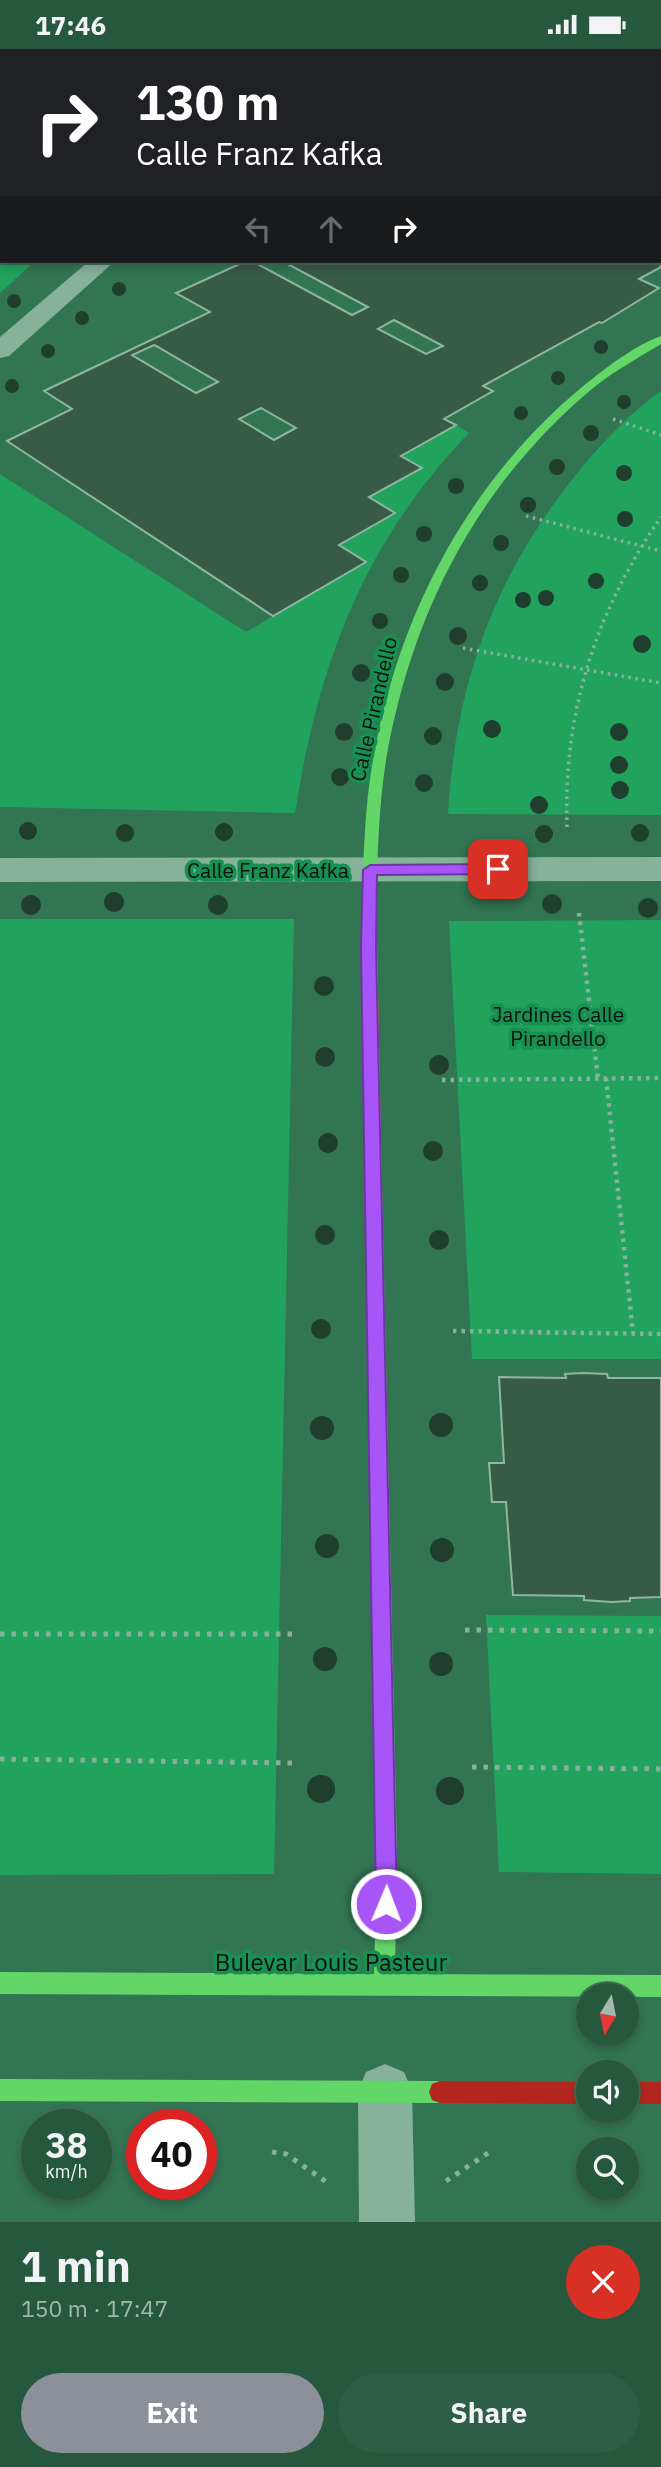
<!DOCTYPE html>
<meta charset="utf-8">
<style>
:root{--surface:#26583e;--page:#2e5e45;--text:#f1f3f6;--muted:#a4b8b0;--line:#426e58;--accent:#8c9099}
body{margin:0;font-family:"IBM Plex Sans",sans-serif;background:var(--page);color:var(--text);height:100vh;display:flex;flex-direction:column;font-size:26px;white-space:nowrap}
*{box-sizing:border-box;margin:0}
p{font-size:23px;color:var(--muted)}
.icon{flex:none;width:38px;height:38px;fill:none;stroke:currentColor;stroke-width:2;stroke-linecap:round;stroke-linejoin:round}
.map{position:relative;height:2173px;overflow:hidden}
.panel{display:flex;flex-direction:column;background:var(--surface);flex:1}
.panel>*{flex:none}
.top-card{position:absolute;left:0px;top:0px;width:662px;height:214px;box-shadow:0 4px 10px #0003,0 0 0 2px var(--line);background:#202124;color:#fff;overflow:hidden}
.needle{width:46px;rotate:190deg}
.buttons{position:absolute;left:576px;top:1934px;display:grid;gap:14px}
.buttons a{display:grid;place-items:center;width:63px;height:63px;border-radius:50%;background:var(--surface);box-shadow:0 4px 10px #0003,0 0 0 2px var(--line);font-size:35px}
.speed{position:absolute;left:21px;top:2060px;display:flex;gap:14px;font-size:35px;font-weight:700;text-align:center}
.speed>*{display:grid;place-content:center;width:91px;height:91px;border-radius:50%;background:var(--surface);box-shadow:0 4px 10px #0003,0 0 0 2px var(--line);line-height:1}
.speed small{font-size:18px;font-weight:400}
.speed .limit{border:10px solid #d22;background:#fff;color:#111}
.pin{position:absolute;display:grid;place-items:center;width:60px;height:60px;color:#fff;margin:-30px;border-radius:14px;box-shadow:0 4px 10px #0006}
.me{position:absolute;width:77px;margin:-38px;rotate:1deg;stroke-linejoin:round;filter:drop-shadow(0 0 5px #0008)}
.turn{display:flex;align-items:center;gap:24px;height:147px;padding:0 21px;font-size:32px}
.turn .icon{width:91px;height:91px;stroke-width:2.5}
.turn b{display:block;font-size:49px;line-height:60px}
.lanes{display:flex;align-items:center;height:66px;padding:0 21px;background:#0003;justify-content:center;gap:35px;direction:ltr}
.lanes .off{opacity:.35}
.round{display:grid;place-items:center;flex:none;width:74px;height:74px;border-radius:37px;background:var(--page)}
.head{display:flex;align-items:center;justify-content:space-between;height:119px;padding:0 21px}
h1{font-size:42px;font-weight:800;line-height:52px}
.action{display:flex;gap:14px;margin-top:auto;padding:14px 21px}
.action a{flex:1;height:80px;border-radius:42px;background:var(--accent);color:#fff;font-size:28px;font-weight:800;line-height:80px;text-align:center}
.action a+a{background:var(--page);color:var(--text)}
.status{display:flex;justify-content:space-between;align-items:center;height:49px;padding:0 35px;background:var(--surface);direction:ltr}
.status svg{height:19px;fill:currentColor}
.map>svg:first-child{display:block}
</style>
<div class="status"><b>17:46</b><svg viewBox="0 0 49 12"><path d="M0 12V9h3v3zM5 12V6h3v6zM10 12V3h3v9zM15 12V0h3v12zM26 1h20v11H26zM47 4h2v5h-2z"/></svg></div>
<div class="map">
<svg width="661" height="2173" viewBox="0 0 661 2173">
<rect width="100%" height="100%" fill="#327552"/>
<g fill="#21a35d">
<path d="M0,5L2,212H35L0,244Z"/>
<path d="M661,342V766L448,765C455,642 491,534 568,436C594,402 626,367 661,342Z"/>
<path d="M456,376L469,384C363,494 318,616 295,764L0,758V425L246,583L365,514L338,496L394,464L368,448L421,419L401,406Z"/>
<path d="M0,870H294L274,1825L0,1826Z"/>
<path d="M661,871V1310H472L449,872Z"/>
<path d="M486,1566L661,1567V1825L499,1823Z"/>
</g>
<g fill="#385b48" stroke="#8eb6a1" stroke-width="2" fill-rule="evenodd">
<path d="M661,46V218L639,230L659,239L602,274L599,273L483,337L493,342L444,370L456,376L401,407L422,419L369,448L395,464L339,496L366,513L273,567L7,392L72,360L44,342L210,263L176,244L246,212H252L352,266L368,258L282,212H660ZM394,271L443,297L426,305L378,280ZM154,296L156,297L218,333L196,344L132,306ZM261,359L296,379L274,391L239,370Z"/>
<path d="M583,1324L607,1325L608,1329H661V1548L630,1549V1552L611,1553L584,1551V1547L513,1546L506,1453H492L489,1414H504L499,1328L566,1329L565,1325Z"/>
</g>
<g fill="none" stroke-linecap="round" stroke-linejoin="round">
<g stroke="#86b19b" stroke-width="3.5" stroke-dasharray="2.5 4.5" stroke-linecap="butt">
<path d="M613,370L661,386"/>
<path d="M526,467L661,502"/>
<path d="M463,599L661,634"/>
<path d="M567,778C563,663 596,562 661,468"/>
</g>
<g stroke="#86b19b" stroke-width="4.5" stroke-dasharray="3.5 5" stroke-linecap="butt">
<path d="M579,864L598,1030"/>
<path d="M606,1029L633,1284"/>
<path d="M442,1031L661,1029"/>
<path d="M453,1282L661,1285"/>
</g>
<g stroke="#86b19b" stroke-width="5" stroke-dasharray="4.5 7" stroke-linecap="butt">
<path d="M465,1581L661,1582"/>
<path d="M0,1585H297"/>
<path d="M0,1710L296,1714"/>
<path d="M472,1718L661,1720"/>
<path d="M272,2103L286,2105L328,2134"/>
<path d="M446,2132L491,2102"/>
</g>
<path fill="#86b19b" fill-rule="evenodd" d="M104,0H121L122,2H105Z"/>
<g fill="#86b19b" fill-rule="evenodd">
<path d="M563,0H590L562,2Z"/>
<path d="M89,212H115L9,307L0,309V288Z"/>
<path d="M661,808V832L0,833V809Z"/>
<path d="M385,2015L404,2023L412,2042L415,2173H359L358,2042L366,2023Z"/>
</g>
<g fill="#63d668" fill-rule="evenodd">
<path d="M661,287V295C636,310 609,325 586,345C476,440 413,563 387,705C379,752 378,800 376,848L369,853L364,852L362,848C364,800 365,752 374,705C398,573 459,452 557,360C582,337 629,298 661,287Z"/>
<path d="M374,1131L380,1132L382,1137L397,1801L395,1925L661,1926V1948L0,1945V1923L374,1925L377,1801L366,1137L368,1132Z"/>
<path d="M0,2030L440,2032L448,2035L451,2043L448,2051L440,2054L0,2052Z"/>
</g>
<path fill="#ff974d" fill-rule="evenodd" d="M369,843L376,848L382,1137L380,1142H368L366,1137L362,848Z"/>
<g fill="#b3261e" fill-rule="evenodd">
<path d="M440,2032L588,2033V2055L440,2054L432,2051L429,2043L432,2035Z"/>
<rect x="626" y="2033" width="35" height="22"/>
</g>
</g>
<g fill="#203e2e">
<circle cx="119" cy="240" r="7"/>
<circle cx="14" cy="252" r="7"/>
<circle cx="82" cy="269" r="7"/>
<circle cx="601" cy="298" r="7"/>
<circle cx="48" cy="302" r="7"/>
<circle cx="558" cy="329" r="7"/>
<circle cx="12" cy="337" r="7"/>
<circle cx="624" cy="353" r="7"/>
<circle cx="521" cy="364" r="7"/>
<circle cx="591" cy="384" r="8"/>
<circle cx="557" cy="418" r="8"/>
<circle cx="624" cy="424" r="8"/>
<circle cx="456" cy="437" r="8"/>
<circle cx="528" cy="456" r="8"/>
<circle cx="625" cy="470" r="8"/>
<circle cx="424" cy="485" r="8"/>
<circle cx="501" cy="494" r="8"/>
<circle cx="401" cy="526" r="8"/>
<circle cx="596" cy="532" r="8"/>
<circle cx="480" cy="534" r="8"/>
<circle cx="546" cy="549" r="8"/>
<circle cx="523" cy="551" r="8"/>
<circle cx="380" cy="572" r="8"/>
<circle cx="458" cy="587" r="9"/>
<circle cx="642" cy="595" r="9"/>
<circle cx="361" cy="624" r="9"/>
<circle cx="445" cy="633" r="9"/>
<circle cx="492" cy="680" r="9"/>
<circle cx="344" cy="683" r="9"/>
<circle cx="619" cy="683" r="9"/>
<circle cx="433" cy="687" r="9"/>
<circle cx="619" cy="716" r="9"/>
<circle cx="340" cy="728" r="9"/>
<circle cx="424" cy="734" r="9"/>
<circle cx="620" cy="741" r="9"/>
<circle cx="539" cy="756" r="9"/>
<circle cx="28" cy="782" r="9"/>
<circle cx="224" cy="783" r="9"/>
<circle cx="125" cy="784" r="9"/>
<circle cx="640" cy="784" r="9"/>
<circle cx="544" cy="785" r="9"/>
<circle cx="114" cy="853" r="10"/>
<circle cx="552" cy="855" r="10"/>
<circle cx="31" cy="856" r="10"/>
<circle cx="218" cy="856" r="10"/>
<circle cx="648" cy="859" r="10"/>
<circle cx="324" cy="937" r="10"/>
<circle cx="325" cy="1008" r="10"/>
<circle cx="439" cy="1016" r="10"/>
<circle cx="328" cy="1094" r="10"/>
<circle cx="433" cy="1102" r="10"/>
<circle cx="325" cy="1186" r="10"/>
<circle cx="439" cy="1191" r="10"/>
<circle cx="321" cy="1280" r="10"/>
<circle cx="441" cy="1376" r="12"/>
<circle cx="322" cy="1379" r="12"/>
<circle cx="327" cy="1497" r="12"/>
<circle cx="442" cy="1501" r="12"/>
<circle cx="325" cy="1610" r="12"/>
<circle cx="441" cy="1615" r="12"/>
<circle cx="321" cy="1740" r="14"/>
<circle cx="450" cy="1742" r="14"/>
</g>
<path fill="#a855f7" stroke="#6d37a1" stroke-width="2" d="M498,815L505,820L498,825L377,826L376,898L397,1855L393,1862L386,1865L379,1862L376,1855L361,898L363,821L370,816Z"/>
<g text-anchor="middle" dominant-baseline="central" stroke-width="7" stroke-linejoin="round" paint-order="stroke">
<g font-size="21" fill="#111" stroke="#169151">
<text transform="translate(373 660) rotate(-77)">Calle Pirandello</text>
<text x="268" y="821">Calle Franz Kafka</text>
</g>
<g font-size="21" fill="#111" stroke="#169151">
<text x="558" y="965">Jardines Calle<tspan x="558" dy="24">Pirandello</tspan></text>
</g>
<g font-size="24" fill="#111" stroke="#169151">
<text x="331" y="1913">Bulevar Louis Pasteur</text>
</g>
</g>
</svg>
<div class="buttons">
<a><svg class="needle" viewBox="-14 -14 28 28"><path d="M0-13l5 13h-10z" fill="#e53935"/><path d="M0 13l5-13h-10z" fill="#a4b8b0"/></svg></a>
<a><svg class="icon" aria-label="sound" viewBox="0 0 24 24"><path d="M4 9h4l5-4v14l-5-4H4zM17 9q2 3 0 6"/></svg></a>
<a><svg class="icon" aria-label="search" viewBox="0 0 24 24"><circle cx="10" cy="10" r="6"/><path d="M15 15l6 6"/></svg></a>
</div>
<div class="speed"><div>38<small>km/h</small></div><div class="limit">40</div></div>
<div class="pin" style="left:498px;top:820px;background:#d93025"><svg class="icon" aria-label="arrive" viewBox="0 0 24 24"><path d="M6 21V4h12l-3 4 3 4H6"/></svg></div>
<svg class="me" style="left:386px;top:1855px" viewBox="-20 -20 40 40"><circle r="17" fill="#a855f7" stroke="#fff" stroke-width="3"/><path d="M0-11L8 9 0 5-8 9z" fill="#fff"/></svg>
<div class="top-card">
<div class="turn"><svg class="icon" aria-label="right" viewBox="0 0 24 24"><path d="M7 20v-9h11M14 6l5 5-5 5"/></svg><div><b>130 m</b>Calle Franz Kafka</div></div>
<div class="lanes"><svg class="icon off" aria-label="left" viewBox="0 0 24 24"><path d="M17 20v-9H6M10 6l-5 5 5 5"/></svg><svg class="icon off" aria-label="ahead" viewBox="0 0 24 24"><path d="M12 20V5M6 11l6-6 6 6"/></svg><svg class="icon" aria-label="right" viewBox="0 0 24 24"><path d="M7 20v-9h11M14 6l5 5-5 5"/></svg></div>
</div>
</div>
<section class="panel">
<div class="head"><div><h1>1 min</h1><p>150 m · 17:47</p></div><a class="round" style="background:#d93025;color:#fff"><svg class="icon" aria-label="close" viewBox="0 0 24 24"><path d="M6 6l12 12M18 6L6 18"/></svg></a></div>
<div class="action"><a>Exit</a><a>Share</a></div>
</section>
